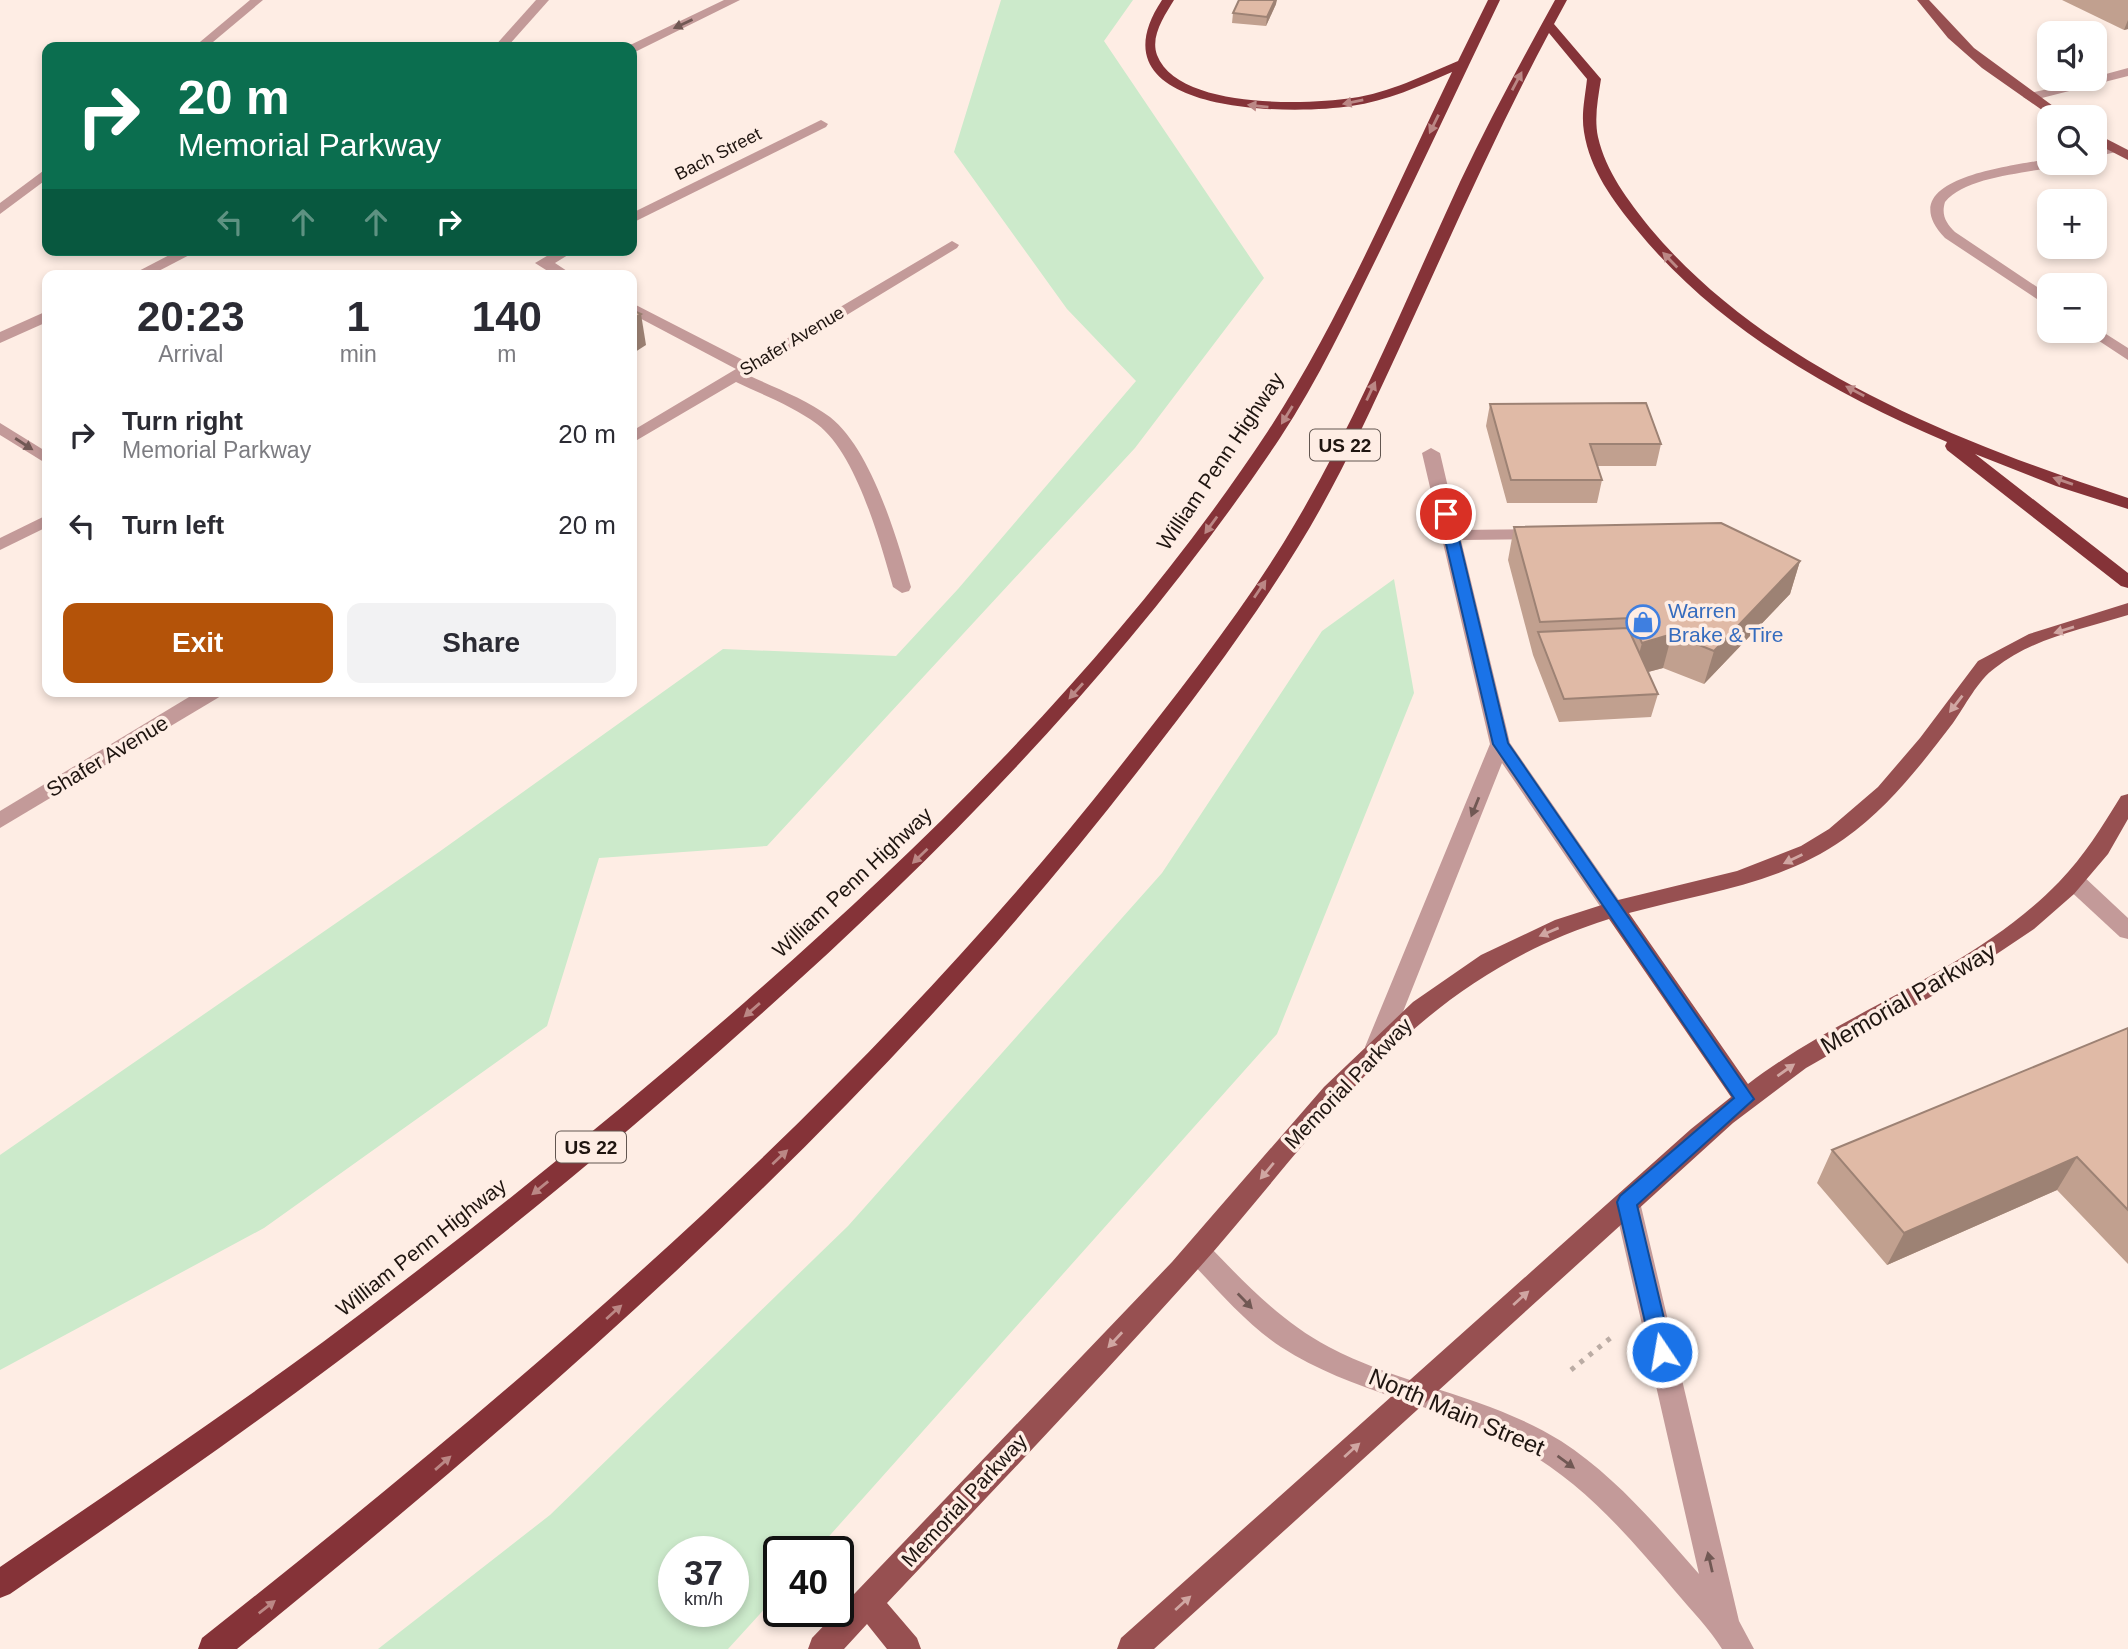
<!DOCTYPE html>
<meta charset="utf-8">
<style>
:root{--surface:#fff;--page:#f2f2f3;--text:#2b2b33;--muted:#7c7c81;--accent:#b45309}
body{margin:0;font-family:Helvetica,sans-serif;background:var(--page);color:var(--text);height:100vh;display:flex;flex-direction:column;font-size:26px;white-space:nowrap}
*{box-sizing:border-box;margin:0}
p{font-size:23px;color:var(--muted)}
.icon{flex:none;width:38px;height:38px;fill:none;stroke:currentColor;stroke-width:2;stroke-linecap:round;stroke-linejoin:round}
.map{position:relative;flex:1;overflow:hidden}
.panel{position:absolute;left:42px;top:270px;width:595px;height:427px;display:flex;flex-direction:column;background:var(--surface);border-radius:14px;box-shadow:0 4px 10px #0003}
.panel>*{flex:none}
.banner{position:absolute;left:42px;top:42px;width:595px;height:214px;border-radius:14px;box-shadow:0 4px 10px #0003;background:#0b6e4f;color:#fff;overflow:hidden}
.buttons{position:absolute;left:2037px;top:21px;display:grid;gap:14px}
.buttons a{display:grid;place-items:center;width:70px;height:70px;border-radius:14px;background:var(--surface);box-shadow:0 4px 10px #0003;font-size:35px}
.speed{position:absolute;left:658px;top:1536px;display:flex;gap:14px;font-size:35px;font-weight:700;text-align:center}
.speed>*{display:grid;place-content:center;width:91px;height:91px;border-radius:50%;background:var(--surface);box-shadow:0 4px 10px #0003;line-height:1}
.speed small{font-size:18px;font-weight:400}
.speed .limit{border:4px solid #111;border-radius:10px;background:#fff;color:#111}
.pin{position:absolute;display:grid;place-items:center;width:60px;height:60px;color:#fff;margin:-30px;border:4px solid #fff;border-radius:50%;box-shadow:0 2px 7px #0007}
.me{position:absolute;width:77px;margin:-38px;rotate:348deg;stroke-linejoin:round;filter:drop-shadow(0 0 5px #0008)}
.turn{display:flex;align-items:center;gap:24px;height:147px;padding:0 21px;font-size:32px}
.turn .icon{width:91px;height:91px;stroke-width:2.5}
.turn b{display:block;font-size:49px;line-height:60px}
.lanes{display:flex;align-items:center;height:66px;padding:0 21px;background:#0003;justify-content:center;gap:35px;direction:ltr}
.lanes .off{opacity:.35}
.eta{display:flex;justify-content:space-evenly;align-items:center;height:119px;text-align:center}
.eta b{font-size:42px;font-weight:700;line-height:49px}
.button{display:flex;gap:14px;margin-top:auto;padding:14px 21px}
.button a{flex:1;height:80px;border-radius:14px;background:var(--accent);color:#fff;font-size:28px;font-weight:700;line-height:80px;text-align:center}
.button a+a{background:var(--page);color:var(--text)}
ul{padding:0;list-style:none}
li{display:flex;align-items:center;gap:21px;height:91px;padding:0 21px}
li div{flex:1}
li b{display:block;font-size:26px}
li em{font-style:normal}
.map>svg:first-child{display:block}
</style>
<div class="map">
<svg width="2128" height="1649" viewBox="0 0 2128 1649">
<rect width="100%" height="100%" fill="#feede4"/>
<g fill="#cceacb" fill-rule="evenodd">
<path d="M1001,0H1133L1104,41L1264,278L1135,448L767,846L599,858L547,1026L264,1228L0,1370V1155L439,852L723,649L896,656L958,589L1136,381L1067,309L954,152Z"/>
<path d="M1394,579L1414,693L1277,1034L815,1552H779V1593L728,1649H378L550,1515L848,1226L1162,873L1322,631ZM674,1552H733V1612H674Z"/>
</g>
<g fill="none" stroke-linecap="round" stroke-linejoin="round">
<path stroke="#bbaca4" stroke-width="5" stroke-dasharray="4.5 7" stroke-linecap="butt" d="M1571,1370L1613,1336"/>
<g fill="#c39a99" fill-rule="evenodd">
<path d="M250,0H263L207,47H194Z"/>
<path d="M536,0H549L507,47H494Z"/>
<path d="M724,0H740L637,51L632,52V47H626Z"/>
<path d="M2128,68V76L2030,101L2023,97L2025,94L2095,79V77Z"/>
<path d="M821,120L828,124L826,127L632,223V213Z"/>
<path d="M2115,144L2122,148L2120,151L2095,157V149Z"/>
<path d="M2049,159V163H2059L2057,166C2025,174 1966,176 1945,202C1941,215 1946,223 1955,232L2049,295V307L1945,238C1888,178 2013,166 2049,159Z"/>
<path d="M47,168V179L0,214V203Z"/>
<path d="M952,241L959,245L957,248L748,375C775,388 806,399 830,417C871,449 897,538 911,587L909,591L902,593L893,587C880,541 856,453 817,424C793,406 763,395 736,382L632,443V431L736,369L632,314V303L747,362Z"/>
<path d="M179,250H199L151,275H131Z"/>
<path d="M557,250H576L555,263L573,275H554L535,263Z"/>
<path d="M47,311V322L0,343V332Z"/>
<path d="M2095,327L2128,348V360L2084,331H2095Z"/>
<path d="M0,423L47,452V464L0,435Z"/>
<path d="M1431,448L1440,453L1458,530L1540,529L1549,534L1540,539L1461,540L1510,743L1625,909L1622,915L1614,917L1606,915L1502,763L1389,1047L1385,1054L1377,1056L1369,1054L1365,1047L1490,744L1422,453Z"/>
<path d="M47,515V527L0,550V538Z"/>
<path d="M199,691H224L221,696L0,828V811Z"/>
<path d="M2074,873L2082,875L2128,918V939L2120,937L2066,887L2063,881L2066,875Z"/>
<path d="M1627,1191L1636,1195L1640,1202L1739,1621L1754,1649H1722C1709,1628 1691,1610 1675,1591C1627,1534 1579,1478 1511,1443C1437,1404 1352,1393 1281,1347C1246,1324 1218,1290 1189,1260L1185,1252L1189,1244L1198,1241L1207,1244C1245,1283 1280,1321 1329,1347C1403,1386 1489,1396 1561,1441C1615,1476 1657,1526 1699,1574L1614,1202L1618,1195Z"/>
</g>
<g fill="#975051" fill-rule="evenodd">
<path d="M1917,0H1929L1974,48L2068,117H2052L1982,68L1948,38Z"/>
<path d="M2095,133L2128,150V160L2095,143Z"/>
<path d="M2128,603V615C2083,629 2033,638 1995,668C1978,680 1965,706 1953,723C1921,765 1888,808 1844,839C1781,884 1702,893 1629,913L1748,1084C1846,1009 1972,972 2059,882C2084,856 2102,827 2121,796L2128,794V819L2108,854L2074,894L2034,929L1946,988L1806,1068L1733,1123L1154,1649H1117L1121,1638L1691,1129L1731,1097L1609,919C1408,982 1323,1130 1190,1278C1091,1388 989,1495 887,1603L917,1638L921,1649H887L867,1624L844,1649H808L812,1638L1172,1262L1324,1087L1413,1002L1481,955L1555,920L1614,901L1737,871L1801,846L1829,829L1878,787L1920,738L1978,661L2029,634Z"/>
</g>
<g fill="#853338" fill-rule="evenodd">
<path d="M1162,0H1174C1165,15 1150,36 1157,55C1178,109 1305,105 1352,98C1389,93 1424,75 1458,61L1488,0H1500C1460,83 1421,167 1380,251C1349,314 1319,379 1280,438C1133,658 949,847 751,1023C618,1142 480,1255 337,1362C230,1442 120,1518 10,1594L0,1598V1567C108,1493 217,1420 323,1342C468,1234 609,1121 745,1002C939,832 1125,648 1268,431C1339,322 1395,190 1452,72C1420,86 1387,101 1351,106C1286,116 1087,113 1162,0Z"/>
<path d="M1555,0H1567L1554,24L1601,79C1598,99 1594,117 1598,137C1606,172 1628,200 1650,228C1767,368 1960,443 2128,498V509L2056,486L1975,454L2128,573V588L2121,586L1947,450L1945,446L1947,442C1832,393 1717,328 1637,230C1613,201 1590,170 1584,132C1581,114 1585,98 1587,79L1549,33C1494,136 1448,243 1399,349C1368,416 1337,484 1298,547C1250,625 1194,699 1138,771C877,1108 566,1382 237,1649H198L202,1638C533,1376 855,1102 1118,769C1176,695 1235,621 1284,542C1354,428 1404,303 1460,182C1489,120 1522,60 1555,0Z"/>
</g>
</g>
<g fill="#c1a08f">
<path d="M2062,0H2128V29L2124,30Z"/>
<path d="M1276,4L1266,26L1232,23L1233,13Z"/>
<path d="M1490,404L1661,444L1656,466H1598L1602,480L1597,503H1507L1486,426Z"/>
<path d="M1514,527L1800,561L1790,594L1704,684L1663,668L1648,672L1658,694L1651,717L1559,722L1533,655L1508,560Z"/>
<path d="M2128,1028V1264L2057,1190L1887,1265L1817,1183L1832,1150Z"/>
</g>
<g fill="#9d8274">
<path d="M1275,0H1277L1276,4L1266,26L1267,17Z"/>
<path d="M2128,20V29L2124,30Z"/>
<path d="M641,314L646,345L632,354V319Z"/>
<path d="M1800,561L1790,594L1704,684L1714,651Z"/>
<path d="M1672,634L1663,668L1633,676L1642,643Z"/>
<path d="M2077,1157L2057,1190L1887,1265L1904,1233Z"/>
</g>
<g fill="#e0baa6" stroke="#9d8274" stroke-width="2">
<path d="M1239,0H1275L1267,17L1233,13Z"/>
<path d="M632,310L641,314L632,319Z"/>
<path d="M1646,403L1661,444H1590L1602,480H1511L1490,404Z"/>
<path d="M1721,523L1800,561L1714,651L1672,634L1642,643L1631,618L1540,622L1514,527Z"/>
<path d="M1628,628L1658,694L1564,699L1538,632Z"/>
<path d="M2128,1028V1210L2077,1157L1904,1233L1832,1150Z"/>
</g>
<defs><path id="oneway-solid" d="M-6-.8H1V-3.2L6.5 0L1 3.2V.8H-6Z" transform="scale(1.75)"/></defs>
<g fill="#715854">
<use href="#oneway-solid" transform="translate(683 24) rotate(155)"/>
<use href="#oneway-solid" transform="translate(24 444) rotate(33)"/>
<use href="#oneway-solid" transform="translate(1475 807) rotate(112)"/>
<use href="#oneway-solid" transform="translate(1245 1301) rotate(46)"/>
<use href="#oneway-solid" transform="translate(1566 1462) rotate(36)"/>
<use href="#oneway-solid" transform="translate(1710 1562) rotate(-103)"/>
</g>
<g fill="#bb8785">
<use href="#oneway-solid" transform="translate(1517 81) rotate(-62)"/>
<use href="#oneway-solid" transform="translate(1353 102) rotate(169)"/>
<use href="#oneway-solid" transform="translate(1258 106) rotate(-174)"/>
<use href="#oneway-solid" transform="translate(1434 124) rotate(116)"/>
<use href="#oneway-solid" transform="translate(1670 260) rotate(-134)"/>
<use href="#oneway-solid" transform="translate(1371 391) rotate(-65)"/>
<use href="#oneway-solid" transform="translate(1855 391) rotate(-152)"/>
<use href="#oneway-solid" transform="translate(1287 415) rotate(122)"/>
<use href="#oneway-solid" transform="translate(2063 481) rotate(-161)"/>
<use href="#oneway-solid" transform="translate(1211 525) rotate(126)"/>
<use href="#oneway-solid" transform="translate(1260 589) rotate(-56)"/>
<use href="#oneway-solid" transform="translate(1076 691) rotate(132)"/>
<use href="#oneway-solid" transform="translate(920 856) rotate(136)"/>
<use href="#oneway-solid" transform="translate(752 1010) rotate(139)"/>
<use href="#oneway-solid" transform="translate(780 1157) rotate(-43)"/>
<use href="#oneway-solid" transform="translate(540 1188) rotate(141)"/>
<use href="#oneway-solid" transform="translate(614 1312) rotate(-42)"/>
<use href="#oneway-solid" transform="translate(443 1463) rotate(-41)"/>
<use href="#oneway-solid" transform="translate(267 1607) rotate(-38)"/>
</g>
<g fill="#d0a6a2">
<use href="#oneway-solid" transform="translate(2064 630) rotate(163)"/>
<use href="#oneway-solid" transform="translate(1956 704) rotate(128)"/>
<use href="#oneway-solid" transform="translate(1793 859) rotate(154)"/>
<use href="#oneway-solid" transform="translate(1549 932) rotate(157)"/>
<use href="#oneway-solid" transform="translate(1786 1070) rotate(-35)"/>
<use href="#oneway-solid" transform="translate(1267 1171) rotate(130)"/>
<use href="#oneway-solid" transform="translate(1521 1298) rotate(-42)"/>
<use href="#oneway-solid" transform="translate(1115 1340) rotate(133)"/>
<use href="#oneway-solid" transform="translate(1352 1450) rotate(-42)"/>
<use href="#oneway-solid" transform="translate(1183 1603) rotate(-42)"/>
</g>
<path fill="#1a73e8" stroke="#114b97" stroke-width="2" d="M1446,510L1453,514L1508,743L1754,1099L1637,1205L1672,1352L1669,1358L1662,1361L1655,1358L1652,1352L1617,1202L1620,1196L1734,1098L1493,744L1439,514Z"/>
<defs>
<symbol id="shop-ring" viewBox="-11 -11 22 22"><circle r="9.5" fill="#feede4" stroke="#3f7fe0" stroke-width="1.5"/><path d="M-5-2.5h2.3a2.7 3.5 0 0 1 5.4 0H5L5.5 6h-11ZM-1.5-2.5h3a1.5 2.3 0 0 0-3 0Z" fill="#3f7fe0"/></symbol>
</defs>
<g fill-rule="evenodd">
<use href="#shop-ring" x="1624" y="603" width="38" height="38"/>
</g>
<g text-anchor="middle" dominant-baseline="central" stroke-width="7" stroke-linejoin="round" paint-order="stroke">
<g font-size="18" fill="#1f1510" stroke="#feede4">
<text transform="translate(718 154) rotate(-27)">Bach Street</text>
<text transform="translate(792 341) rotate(-31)">Shafer Avenue</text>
</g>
<g fill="#feede4" stroke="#625650" stroke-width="2">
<rect x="1310" y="429.5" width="70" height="31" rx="5"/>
<rect x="556" y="1131.5" width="70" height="31" rx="5"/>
</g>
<g font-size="19" font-weight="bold" fill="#1f1510">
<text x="1345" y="445">US 22</text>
<text x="591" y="1147">US 22</text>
</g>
<g font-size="21" fill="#1f1510" stroke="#feede4">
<text transform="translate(1220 461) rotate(-56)">William Penn Highway</text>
<text transform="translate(107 756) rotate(-31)">Shafer Avenue</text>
<text transform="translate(852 882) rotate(-43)">William Penn Highway</text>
<text transform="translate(1348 1083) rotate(-46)">Memorial Parkway</text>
<text transform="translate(421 1247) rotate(-38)">William Penn Highway</text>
<text transform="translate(964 1500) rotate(-47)">Memorial Parkway</text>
</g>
<g font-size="21" fill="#366cbe" stroke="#feede4" text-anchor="start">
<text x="1668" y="610">Warren<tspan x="1668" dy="24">Brake &amp; Tire</tspan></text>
</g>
<g font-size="24" fill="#1f1510" stroke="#feede4">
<text transform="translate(1908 998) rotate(-30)">Memorial Parkway</text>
<text transform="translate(1457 1412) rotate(23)">North Main Street</text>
</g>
</g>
</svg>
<div class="buttons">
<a><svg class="icon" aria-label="sound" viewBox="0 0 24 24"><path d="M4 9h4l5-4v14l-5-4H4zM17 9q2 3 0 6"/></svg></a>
<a><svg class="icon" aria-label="search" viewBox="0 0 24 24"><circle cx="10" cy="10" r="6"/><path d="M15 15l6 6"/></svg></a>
<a>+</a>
<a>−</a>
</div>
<div class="speed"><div>37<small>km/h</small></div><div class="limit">40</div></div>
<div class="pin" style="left:1446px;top:514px;background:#d93025"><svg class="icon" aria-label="arrive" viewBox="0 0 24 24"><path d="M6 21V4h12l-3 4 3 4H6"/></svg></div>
<svg class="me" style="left:1662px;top:1352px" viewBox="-20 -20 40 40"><circle r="17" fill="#1a73e8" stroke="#fff" stroke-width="3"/><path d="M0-11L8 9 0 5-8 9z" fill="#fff"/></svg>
<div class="banner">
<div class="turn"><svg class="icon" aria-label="right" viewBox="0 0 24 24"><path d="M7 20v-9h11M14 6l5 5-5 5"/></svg><div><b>20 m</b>Memorial Parkway</div></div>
<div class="lanes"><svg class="icon off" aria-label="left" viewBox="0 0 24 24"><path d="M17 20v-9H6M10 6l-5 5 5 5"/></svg><svg class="icon off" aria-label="ahead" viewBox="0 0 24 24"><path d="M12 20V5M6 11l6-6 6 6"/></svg><svg class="icon off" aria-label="ahead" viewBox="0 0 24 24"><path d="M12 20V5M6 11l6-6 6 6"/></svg><svg class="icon" aria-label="right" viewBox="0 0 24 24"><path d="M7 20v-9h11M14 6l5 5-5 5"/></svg></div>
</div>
<section class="panel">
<div class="eta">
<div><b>20:23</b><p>Arrival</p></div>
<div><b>1</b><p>min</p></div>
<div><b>140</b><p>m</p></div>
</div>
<ul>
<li><svg class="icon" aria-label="right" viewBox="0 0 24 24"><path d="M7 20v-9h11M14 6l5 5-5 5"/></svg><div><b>Turn right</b><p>Memorial Parkway</p></div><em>20 m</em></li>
<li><svg class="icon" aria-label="left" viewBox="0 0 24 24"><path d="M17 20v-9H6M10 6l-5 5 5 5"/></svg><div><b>Turn left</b></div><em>20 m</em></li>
</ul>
<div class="button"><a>Exit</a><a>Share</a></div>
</section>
</div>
